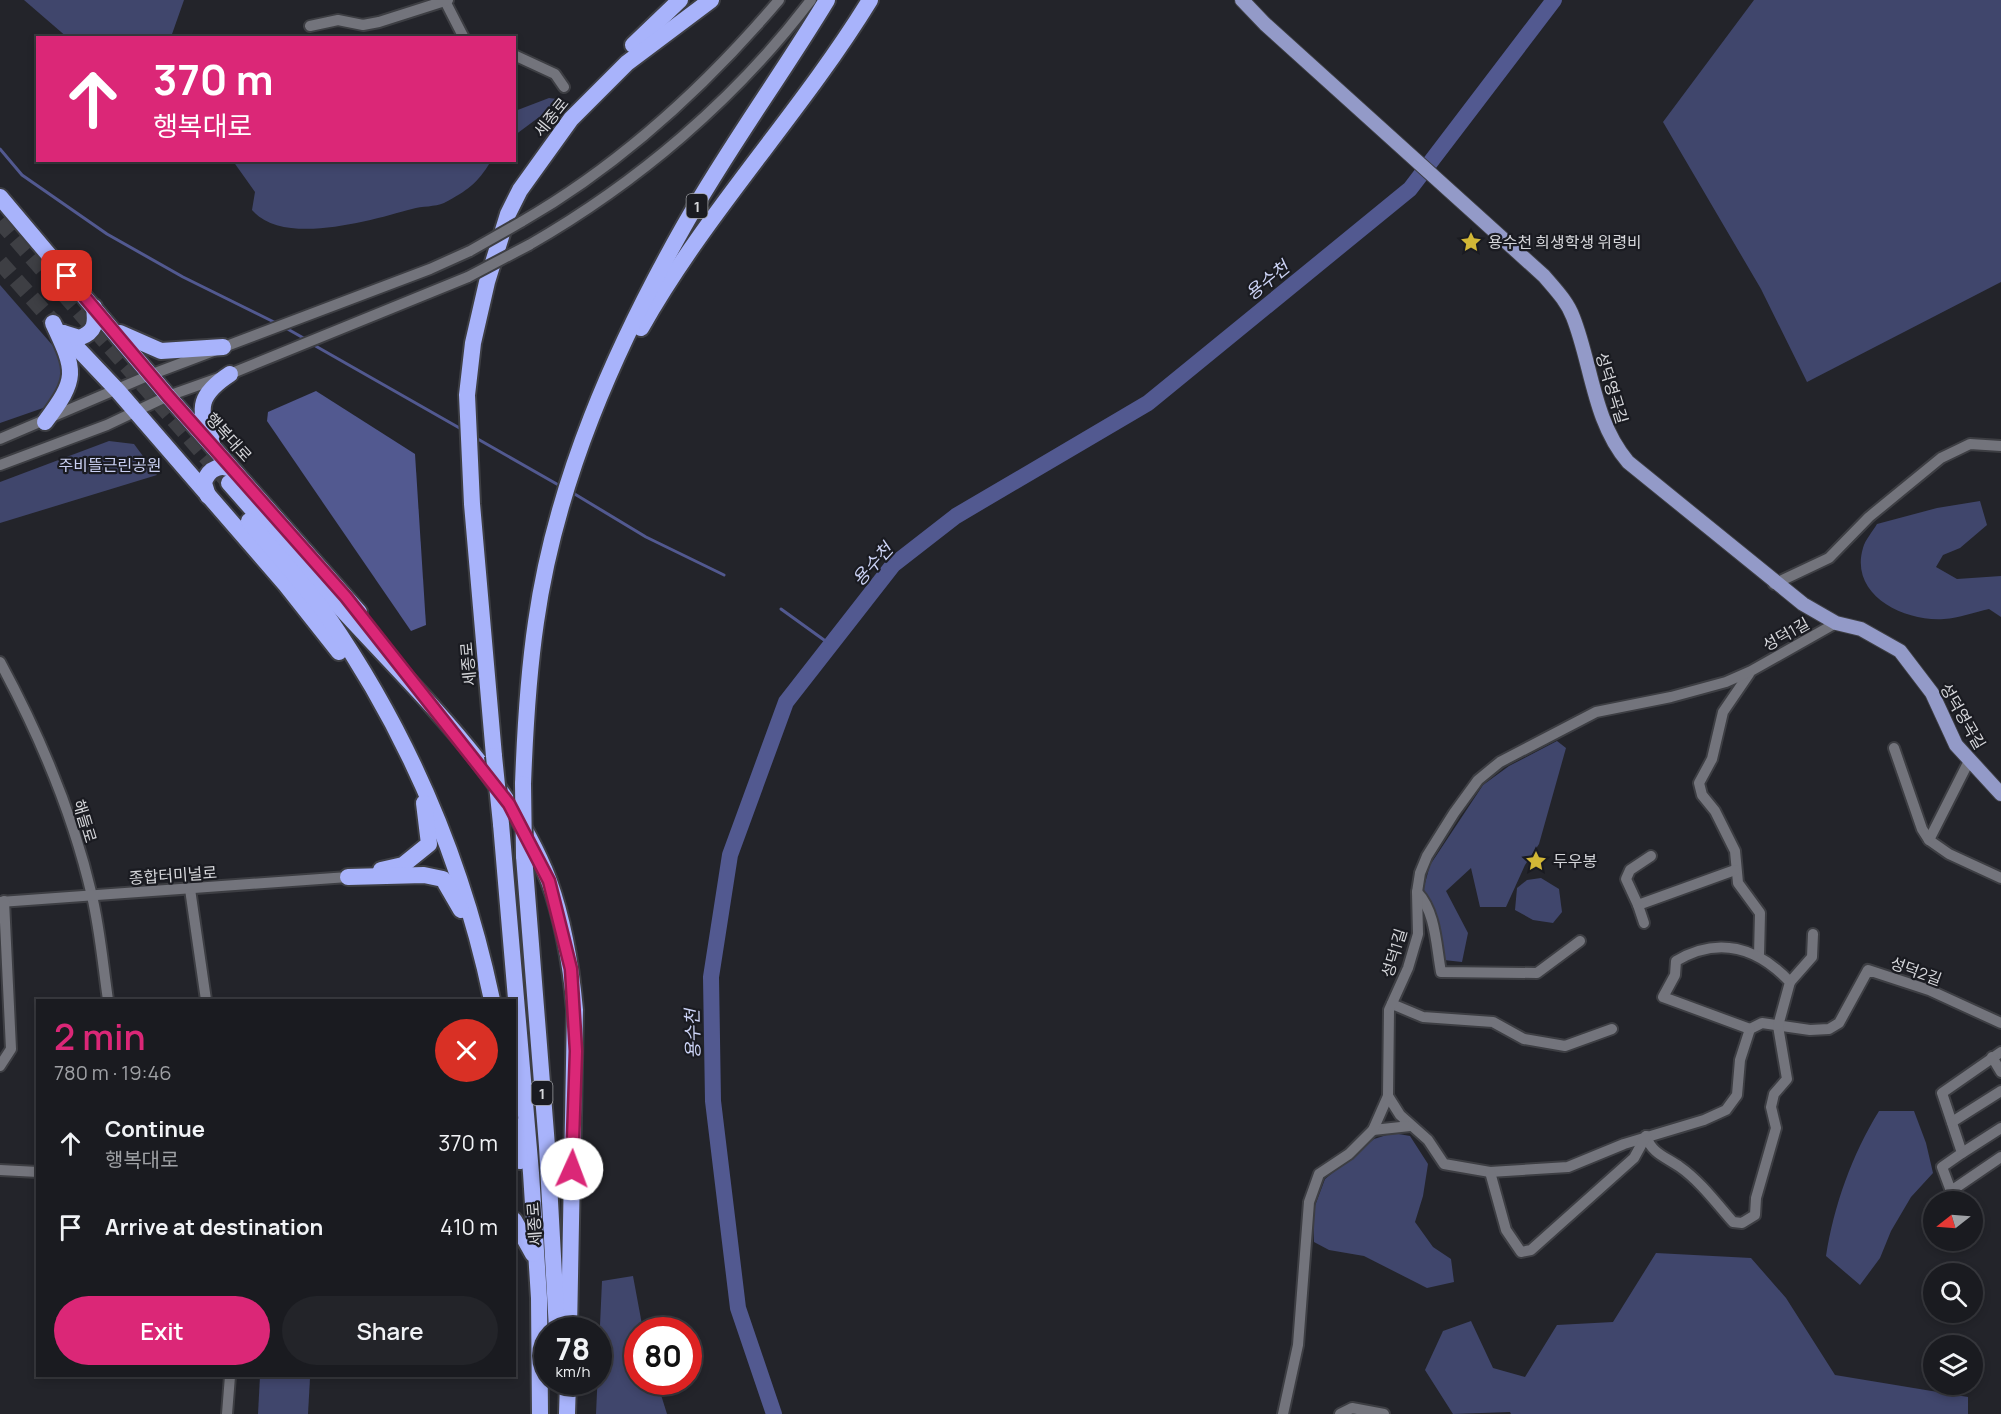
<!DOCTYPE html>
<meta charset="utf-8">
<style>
:root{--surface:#1a1b20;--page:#232429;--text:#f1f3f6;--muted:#9fa1a5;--line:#38393e;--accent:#db2777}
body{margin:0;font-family:Manrope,"Noto Sans KR",sans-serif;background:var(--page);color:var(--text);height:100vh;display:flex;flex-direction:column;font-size:22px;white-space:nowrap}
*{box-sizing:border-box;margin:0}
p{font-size:20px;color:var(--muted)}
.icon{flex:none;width:33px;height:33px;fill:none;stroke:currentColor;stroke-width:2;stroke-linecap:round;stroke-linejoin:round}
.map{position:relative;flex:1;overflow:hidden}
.details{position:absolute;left:36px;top:999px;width:480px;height:378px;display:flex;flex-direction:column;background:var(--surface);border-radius:0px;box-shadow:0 3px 9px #0003,0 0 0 2px var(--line)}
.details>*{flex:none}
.banner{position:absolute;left:36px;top:36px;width:480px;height:126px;border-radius:0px;box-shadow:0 3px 9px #0003,0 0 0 2px var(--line);background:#db2777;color:#fff;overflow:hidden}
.needle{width:39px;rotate:253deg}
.tools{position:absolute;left:1923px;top:1191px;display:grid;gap:12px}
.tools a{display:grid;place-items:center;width:60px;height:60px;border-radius:50%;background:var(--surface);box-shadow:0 3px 9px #0003,0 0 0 2px var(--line);font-size:30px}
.speed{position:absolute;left:534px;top:1317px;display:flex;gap:12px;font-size:30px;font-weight:700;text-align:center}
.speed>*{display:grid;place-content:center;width:78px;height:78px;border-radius:50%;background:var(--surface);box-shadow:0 3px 9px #0003,0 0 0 2px var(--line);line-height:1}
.speed small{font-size:15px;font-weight:400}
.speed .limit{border:9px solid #d22;background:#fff;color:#111}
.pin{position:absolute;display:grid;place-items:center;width:51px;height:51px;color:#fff;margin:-26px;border-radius:12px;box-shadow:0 3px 9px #0006}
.me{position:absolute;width:66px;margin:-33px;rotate:2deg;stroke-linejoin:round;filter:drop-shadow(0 0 4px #0008)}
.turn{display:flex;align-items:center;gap:21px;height:126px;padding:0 18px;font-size:27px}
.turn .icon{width:78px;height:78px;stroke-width:2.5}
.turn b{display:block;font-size:42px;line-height:51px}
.round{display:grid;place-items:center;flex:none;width:63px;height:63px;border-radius:32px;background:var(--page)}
.head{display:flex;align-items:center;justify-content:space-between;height:102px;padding:0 18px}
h1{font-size:36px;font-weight:600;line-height:45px;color:var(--accent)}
.button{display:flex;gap:12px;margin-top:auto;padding:12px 18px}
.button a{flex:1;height:69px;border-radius:36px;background:var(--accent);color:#fff;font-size:24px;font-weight:600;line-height:69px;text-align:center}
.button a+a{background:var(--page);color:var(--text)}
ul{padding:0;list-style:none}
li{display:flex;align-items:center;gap:18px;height:84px;padding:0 18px}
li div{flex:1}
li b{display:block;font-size:22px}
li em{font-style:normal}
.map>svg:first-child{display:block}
</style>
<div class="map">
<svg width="2001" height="1414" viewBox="0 0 2001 1414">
<rect width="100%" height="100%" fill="#23242a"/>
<g fill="#40466c">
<path d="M24,0H184L171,37L68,38Z"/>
<path d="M1754,0H2001V282L1807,382L1761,289L1663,122Z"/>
<path d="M549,98L557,99L546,112L515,135V111Z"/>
<path d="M233,161H491C477,184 468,190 444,203C435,207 422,206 412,209C371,220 284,247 252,210L255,192Z"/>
<path d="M0,285L54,347L66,371L56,399L46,407L0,423Z"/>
<path d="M109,441L134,444L157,475L0,523V482Z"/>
<path d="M1980,501L1987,525L1960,548L1943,555L1936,567L1957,579L2001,576V617L1989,609C1975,612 1959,618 1944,619C1904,622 1849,595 1863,548C1865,540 1873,531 1877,524L1937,508Z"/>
<path d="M1557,741L1566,748L1539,844L1525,865L1506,907H1480L1471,868L1446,891L1468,933L1462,962L1444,960L1422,894L1430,865L1483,785L1509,766Z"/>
<path d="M1541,878L1559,889L1562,912L1553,923L1533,920L1515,910L1517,888L1527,880Z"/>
<path d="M1879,1111H1914L1926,1143L1933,1173L1911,1197L1891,1231L1880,1258L1860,1285L1826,1256C1834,1205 1852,1155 1879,1111Z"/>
<path d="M1393,1133L1410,1136L1428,1164L1423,1196L1415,1222L1433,1247L1451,1259L1454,1282L1427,1288L1364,1256L1329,1250L1314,1242L1313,1211L1325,1179L1374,1139Z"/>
<path d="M1656,1253L1751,1258L1786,1298L1835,1375L1968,1397V1414H1511L1510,1412L1453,1414L1425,1370L1443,1331L1471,1321L1493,1368L1525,1377L1557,1325L1613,1322Z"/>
<path d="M633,1276L643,1330H638V1382H657L667,1414H596L602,1281Z"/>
<path d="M260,1376L310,1378L308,1414H258Z"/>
</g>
<path fill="#525990" d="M316,391L415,454L426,625L411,631L267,421L268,412Z"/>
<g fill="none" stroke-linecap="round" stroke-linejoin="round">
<g stroke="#525990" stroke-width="3">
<path d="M0,149L22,175L107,234L183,277L278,324"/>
<path d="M284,327L307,340"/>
<path d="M312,344L463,430"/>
<path d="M476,438L562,487"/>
<path d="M573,493L646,537L724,575"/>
<path d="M781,609L831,645"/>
</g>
<path stroke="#525990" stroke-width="16" d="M774,1414L738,1308L713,1101L711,977L730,855L786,702L893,565L956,516L1148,403L1410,189L1554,0"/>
<g stroke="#3e3f44" stroke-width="16" stroke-dasharray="16 8" stroke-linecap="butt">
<path d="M0,221L229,483"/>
<path d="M0,262L63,333"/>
</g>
<defs>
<g id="minor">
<path d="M445,1L464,38"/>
<path d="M310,26L338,20L363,25L379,22L448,0"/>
<path d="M514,55L555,74L564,87"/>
<path d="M521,222C620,165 705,87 779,0"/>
<path d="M529,245C637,183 735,100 811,0"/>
<path d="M0,439L150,375L430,269L470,251"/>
<path d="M0,465L107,425L168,396L230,374L468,277"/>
<path d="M1774,584L1829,558L1869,517L1941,458L1970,444L2001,446"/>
<path d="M0,662C40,736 73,814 92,896C100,930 103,966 108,1000"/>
<path d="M1749,674L1723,712L1712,759L1699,783L1702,795L1715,811L1735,851L1738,883L1760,913L1759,956"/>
<path d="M1894,748L1922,829L1929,840"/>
<path d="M1969,761L1929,840L1949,854L2001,878"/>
<path d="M190,889L206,1000"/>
<path d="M1417,892C1436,912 1436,946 1441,972L1537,973L1580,941"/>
<path d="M0,902L348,877"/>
<path d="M1638,905L1626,879L1630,870L1651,856"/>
<path d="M1644,923L1638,905L1735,870"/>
<path d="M1790,982L1812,957L1813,934"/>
<path d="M1392,1004L1423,1017L1493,1022L1524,1039L1565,1046L1612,1029"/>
<path d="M2001,1052L1942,1093L1962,1153L1942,1167L1951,1191L2001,1157"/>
<path d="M1992,1057L2001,1072"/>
<path d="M0,1066L11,1049L4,901"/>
<path d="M1388,1096L1400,1115L1428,1140L1444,1164L1490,1172L1568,1167L1624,1144L1704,1120L1726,1110L1737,1095L1740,1060L1750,1029L1762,1023L1810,1030L1829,1029L1839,1023L1868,970L1929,990L2001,1023"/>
<path d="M1952,1122L2001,1091"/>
<path d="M1373,1130L1410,1126"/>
<path d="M1646,1136C1652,1154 1666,1157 1680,1167C1700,1181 1717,1204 1733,1222L1742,1223L1755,1215L1756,1198L1776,1128L1771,1107L1774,1094L1787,1079L1778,1026L1790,982C1757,947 1718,936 1676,961L1675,975L1663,997L1750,1029"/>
<path d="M1962,1153L2001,1128"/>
<path d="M0,1170L38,1172"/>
<path d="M1490,1172L1506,1230L1521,1252L1531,1250L1634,1158L1646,1136"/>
<path d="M227,1414L230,1376"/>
<path d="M1283,1414L1298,1345L1309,1202L1319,1174L1349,1154L1373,1130L1388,1096L1389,1010L1408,968L1418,934L1417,892L1420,873L1427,856L1454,813L1478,780L1500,762L1596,712L1671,697L1726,682L1751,671L1836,623"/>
<path d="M1340,1414L1352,1408L1384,1414"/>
</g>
<path id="major" d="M1242,0L1265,24L1544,276C1555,289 1567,301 1573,317C1592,365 1593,421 1628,462L1803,604L1836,623L1861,629L1900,651L1932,693L1956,745L2001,794"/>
<g id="highway">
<path d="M633,45L680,0"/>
<path d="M0,197L168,396L359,612"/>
<path d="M641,328C707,211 800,114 870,0"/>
<path d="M63,333L118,391L286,585L339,652"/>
<path d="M63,333L79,338C96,332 96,323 94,307"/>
<path d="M120,333L161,351L223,347"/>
<path d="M45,422C78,378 76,372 53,323"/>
<path d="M212,440C195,408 201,393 230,374"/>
<path d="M229,483C273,533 317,583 363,632C432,706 512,784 549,881C564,922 571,966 575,1010L569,1330"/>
<path d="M208,496L204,483C208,468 223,462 235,472"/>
<path d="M249,521C275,553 304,583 328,617C408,733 463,862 492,1000"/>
<path d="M494,756L472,504L467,395L473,343L487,282L508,214L520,190L571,119L627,63L711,0"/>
<path d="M523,784C525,730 528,676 536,622C556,481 615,348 684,226C728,148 781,76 827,0"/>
<path d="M501,824L531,1173L539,1298L540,1414"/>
<path d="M524,856L547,1146L557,1330"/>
<path d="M381,870L403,865L429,844L424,803"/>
<path d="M348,877L424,875L443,879L461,910"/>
<path d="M514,1125L520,1161"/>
<path d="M514,1220L533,1254"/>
<path d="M567,1414L568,1382"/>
</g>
</defs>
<use href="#minor" stroke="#3d3e43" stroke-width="14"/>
<use href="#major" stroke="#3d3e43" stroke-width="16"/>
<use href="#highway" stroke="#3d3e43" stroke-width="20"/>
<use href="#minor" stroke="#73747c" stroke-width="10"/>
<use href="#major" stroke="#939ac8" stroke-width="14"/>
<use href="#highway" stroke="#a8b3fb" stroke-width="16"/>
<defs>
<g id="minor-bridge">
<path d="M470,251L521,222"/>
<path d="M468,277L529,245"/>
</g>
<g id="highway-bridge">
<path d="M494,756L501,824"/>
<path d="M523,784L524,856"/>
</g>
</defs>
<use href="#minor-bridge" stroke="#3d3e43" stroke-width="14" stroke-linecap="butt"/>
<use href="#highway-bridge" stroke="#3d3e43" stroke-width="20" stroke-linecap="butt"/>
<use href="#minor-bridge" stroke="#73747c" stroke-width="10"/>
<use href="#highway-bridge" stroke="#a8b3fb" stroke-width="16"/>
</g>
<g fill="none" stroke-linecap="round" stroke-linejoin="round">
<defs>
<path id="route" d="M67,276L168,396L346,597L509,804L549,881L571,969L576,1051L572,1169"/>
</defs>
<use href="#route" stroke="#8e194d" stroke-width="15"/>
<use href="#route" stroke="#db2777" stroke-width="10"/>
</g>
<defs>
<symbol id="sight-bare" viewBox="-9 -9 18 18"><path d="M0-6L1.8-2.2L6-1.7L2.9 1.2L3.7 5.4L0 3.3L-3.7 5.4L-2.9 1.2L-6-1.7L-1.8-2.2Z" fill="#d2b736" stroke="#1a1b21" stroke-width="2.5" paint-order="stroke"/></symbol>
</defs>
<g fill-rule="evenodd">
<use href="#sight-bare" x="1456" y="227" width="30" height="30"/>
<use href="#sight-bare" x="1521" y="846" width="30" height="30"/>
</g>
<g text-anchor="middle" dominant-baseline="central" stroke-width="4.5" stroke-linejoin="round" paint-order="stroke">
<g fill="#1a1b21" stroke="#9d9ea2" stroke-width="1.5">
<rect x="686.5" y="194" width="21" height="24" rx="4.5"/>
<rect x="531.5" y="1081" width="21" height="24" rx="4.5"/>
</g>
<g font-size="15" font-weight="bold" fill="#d5d6da">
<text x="697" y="206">1</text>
<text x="542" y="1093">1</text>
</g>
<g font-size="16" fill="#d5d6da" stroke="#1a1b21">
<text transform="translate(551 117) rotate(-51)">세종로</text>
<text transform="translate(1612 388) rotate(73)">성덕영곡길</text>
<text transform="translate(229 437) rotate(48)">행복대로</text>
<text transform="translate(1786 634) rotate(-29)">성덕1길</text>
<text transform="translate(468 664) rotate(-95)">세종로</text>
<text transform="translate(1963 716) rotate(60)">성덕영곡길</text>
<text transform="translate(85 821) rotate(73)">해들로</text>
<text transform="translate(173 875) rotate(-4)">종합터미널로</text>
<text transform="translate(1394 953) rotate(-73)">성덕1길</text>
<text transform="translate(1916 971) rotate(20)">성덕2길</text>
<text transform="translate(534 1224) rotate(-94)">세종로</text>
</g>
<g font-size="16" fill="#d5d6da" stroke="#1a1b21" text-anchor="start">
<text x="1488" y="242">용수천 희생학생 위령비</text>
<text x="1553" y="861">두우봉</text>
</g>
<g font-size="16" fill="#c9cff1" stroke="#1a1b21">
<text x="110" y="465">주비뜰근린공원</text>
</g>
<g font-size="18" font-style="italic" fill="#ccd3f5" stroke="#1a1b21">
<text transform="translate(1267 280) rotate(-39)">용수천</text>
<text transform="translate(872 564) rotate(-48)">용수천</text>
<text transform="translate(692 1034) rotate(-91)">용수천</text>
</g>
</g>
</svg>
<div class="tools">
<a><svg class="needle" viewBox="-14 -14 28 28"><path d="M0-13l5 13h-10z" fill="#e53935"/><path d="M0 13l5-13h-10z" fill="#9fa1a5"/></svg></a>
<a><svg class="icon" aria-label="search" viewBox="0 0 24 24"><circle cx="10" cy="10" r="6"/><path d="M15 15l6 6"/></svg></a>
<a><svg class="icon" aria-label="layers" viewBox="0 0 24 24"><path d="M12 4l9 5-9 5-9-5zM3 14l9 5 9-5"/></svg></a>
</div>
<div class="speed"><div>78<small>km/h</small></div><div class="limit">80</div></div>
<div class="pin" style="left:67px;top:276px;background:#d93025"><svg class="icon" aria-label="arrive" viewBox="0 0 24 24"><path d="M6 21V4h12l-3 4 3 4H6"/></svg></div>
<svg class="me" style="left:572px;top:1169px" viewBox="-20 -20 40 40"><circle r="19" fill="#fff"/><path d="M0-13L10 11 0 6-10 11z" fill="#db2777"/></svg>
<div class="banner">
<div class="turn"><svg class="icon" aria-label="ahead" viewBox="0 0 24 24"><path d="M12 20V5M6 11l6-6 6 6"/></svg><div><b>370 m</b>행복대로</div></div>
</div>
<section class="details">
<div class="head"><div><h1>2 min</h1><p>780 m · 19:46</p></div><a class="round" style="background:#d93025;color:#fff"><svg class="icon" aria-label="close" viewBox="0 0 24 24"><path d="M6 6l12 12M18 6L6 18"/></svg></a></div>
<ul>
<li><svg class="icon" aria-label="ahead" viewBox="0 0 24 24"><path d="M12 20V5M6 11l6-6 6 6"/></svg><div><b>Continue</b><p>행복대로</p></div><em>370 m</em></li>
<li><svg class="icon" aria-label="arrive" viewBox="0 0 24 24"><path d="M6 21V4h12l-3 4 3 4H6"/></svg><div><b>Arrive at destination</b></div><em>410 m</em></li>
</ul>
<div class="button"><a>Exit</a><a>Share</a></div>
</section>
</div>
